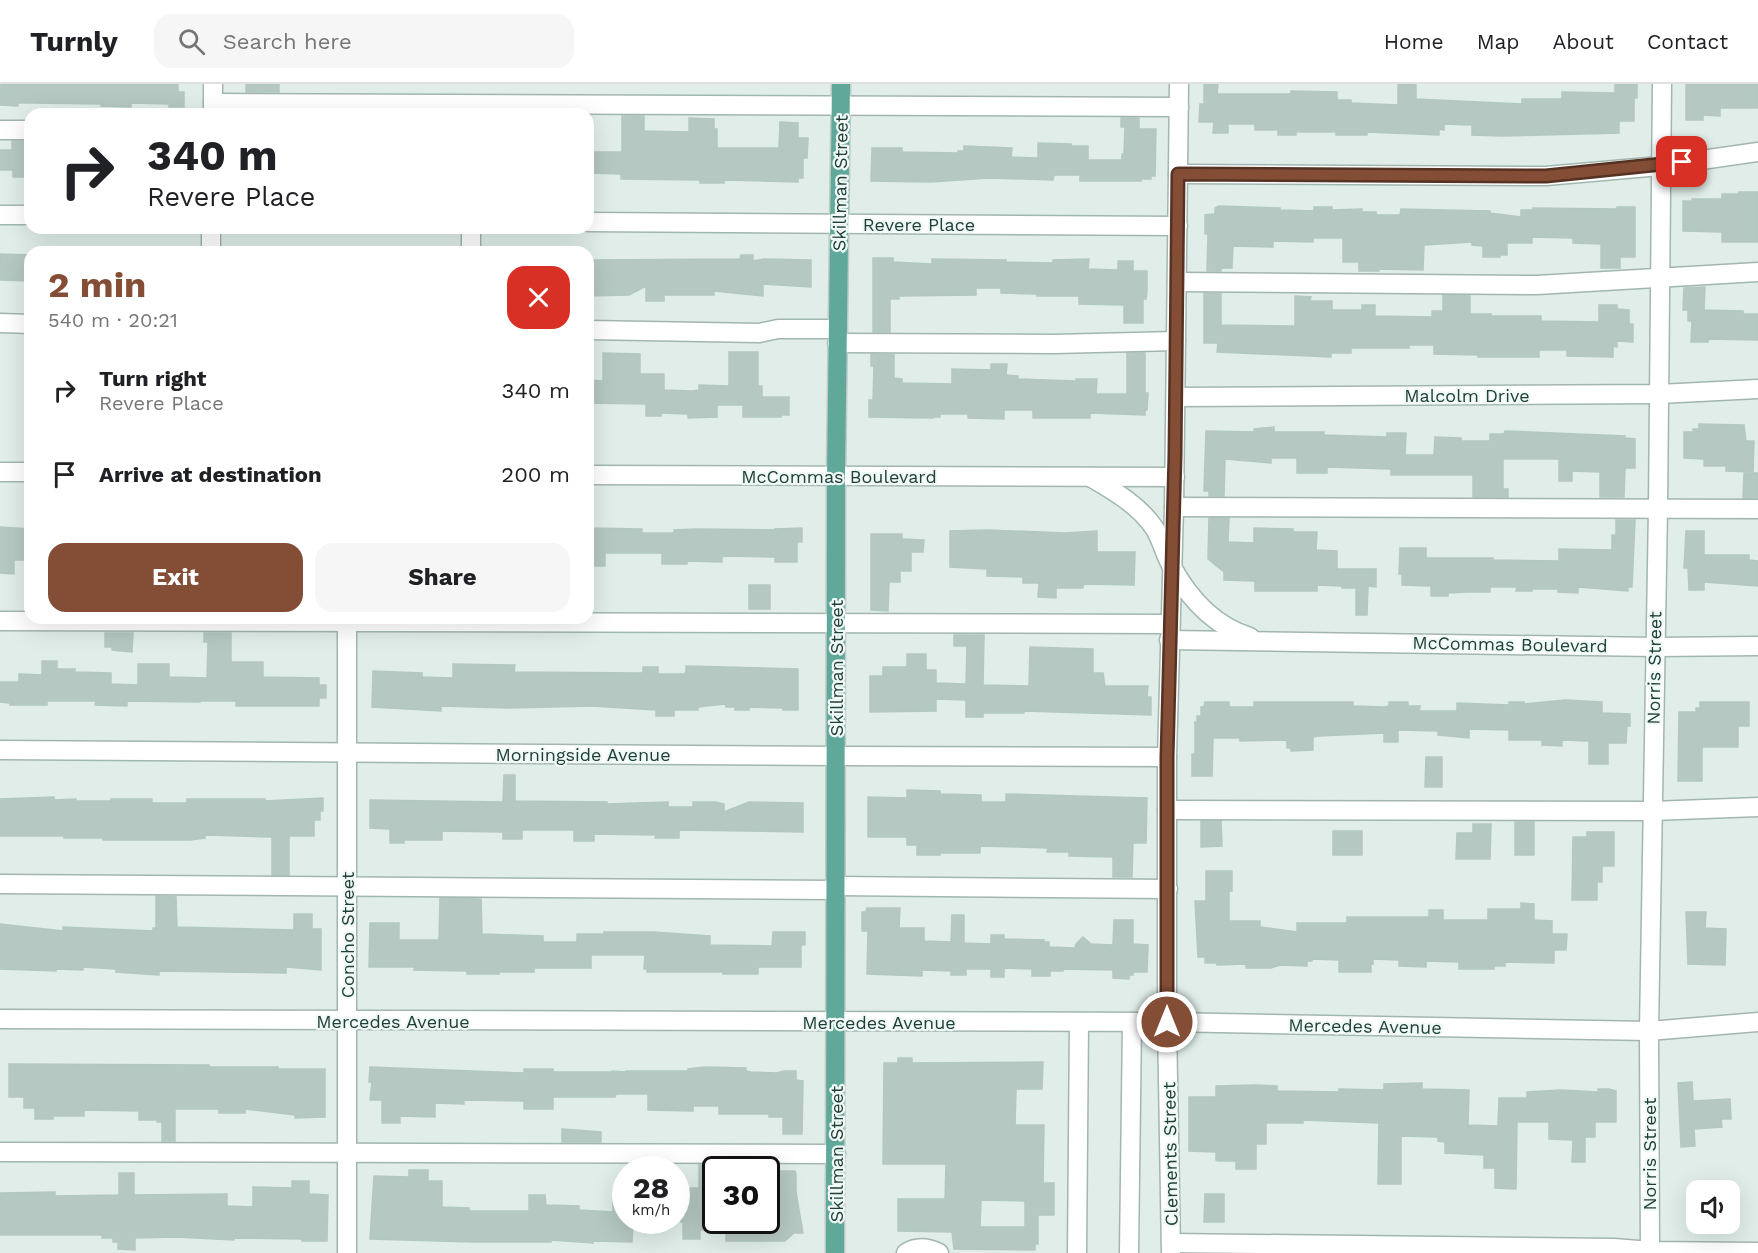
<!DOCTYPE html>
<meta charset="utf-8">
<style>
:root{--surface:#fff;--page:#f6f6f6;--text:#202124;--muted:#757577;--line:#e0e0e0;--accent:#844d36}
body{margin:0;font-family:"Work Sans",sans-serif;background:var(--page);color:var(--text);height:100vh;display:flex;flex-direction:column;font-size:22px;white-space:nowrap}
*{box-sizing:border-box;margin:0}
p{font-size:20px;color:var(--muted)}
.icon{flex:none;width:33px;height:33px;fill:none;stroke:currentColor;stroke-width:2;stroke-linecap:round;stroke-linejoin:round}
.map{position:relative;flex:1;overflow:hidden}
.panel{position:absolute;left:24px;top:162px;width:570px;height:378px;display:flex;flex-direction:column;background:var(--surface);border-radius:18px;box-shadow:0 6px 24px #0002}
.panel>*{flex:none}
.guide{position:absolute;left:24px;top:24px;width:570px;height:126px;border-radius:18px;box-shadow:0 6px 24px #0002;background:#fff;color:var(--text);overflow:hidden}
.controls{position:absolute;left:1686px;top:1096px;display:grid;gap:12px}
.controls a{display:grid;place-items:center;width:54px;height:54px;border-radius:12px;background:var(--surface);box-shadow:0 6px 24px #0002;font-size:30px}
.speed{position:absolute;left:612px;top:1072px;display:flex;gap:12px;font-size:30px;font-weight:700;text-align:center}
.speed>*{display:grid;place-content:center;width:78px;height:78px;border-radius:50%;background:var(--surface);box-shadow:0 6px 24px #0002;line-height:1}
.speed small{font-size:15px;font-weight:400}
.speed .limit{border:3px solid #111;border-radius:9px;background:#fff;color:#111}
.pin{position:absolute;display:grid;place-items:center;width:51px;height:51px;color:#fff;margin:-26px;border-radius:12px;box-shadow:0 3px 9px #0006}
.me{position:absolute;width:66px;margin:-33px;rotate:0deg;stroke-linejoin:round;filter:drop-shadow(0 0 4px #0008)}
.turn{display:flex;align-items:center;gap:21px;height:126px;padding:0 24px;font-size:27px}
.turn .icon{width:78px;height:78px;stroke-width:2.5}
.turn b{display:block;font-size:42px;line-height:51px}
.round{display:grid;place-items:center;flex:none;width:63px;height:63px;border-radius:18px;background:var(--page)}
.headline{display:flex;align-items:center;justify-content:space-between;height:102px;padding:0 24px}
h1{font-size:36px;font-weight:700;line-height:45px;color:var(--accent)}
.primary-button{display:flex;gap:12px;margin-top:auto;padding:12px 24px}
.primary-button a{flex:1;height:69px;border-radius:18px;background:var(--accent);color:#fff;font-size:24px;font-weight:700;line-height:69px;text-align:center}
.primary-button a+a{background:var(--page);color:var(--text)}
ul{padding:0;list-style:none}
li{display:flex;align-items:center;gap:18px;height:84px;padding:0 24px}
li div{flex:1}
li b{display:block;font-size:22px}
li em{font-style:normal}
header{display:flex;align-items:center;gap:36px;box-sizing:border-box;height:84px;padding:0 30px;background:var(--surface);border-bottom:2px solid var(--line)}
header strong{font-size:28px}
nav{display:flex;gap:33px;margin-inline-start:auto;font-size:21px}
.search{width:420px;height:54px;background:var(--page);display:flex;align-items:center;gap:15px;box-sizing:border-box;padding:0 21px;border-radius:18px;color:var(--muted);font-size:22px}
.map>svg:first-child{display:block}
</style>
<header>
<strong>Turnly</strong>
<div class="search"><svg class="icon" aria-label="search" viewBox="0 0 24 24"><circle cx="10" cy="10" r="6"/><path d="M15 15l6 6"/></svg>Search here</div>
<nav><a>Home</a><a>Map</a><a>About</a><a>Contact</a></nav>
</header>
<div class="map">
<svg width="1758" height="1169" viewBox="0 0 1758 1169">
<rect width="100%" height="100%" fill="#e0ede8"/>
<g fill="#b5c8c1" stroke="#b2c8c0" stroke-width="1.5" fill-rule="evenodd">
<path d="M1,0H178V8H184V23H169V20L131,19V23L101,22V20L31,19H18V22L0,21Z"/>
<rect x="246" y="0" width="33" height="8"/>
<path d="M1204,0H1218L1217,10H1291V7L1337,8V16H1351V19L1398,21V0L1416,1V15L1522,20V15H1562V8L1615,9V0H1637V14H1634V37H1619V49L1502,52L1472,51V41L1444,40V46L1439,45V51L1367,48V51H1336V48H1296V51H1278V46H1255V40H1228V49H1213L1214,38H1199L1200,20H1204Z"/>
<path d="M1686,0H1758V24H1720V32L1703,31V36H1686Z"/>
<path d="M622,32H644V47L689,48V34L714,35V45H717V64H779L780,38L798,39V54H808L807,74H803V94H798V98L724,96V99H700V96L621,95V90L588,89V68H622Z"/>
<path d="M1121,34H1139V45H1156L1155,92H1151V95H1141V97H1080V91H1054L1053,96L989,94L931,98L871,97L872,64H902V68L958,69V67H964V62L1012,64L1011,73L1038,74V59L1071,60V62H1088V76H1122V70H1124L1125,43H1121Z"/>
<path d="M12,57H28L30,93H13V86H0V66H12Z"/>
<path d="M1739,108H1758V158H1722V148L1683,147V117H1692V115H1722V110H1739Z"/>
<path d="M1219,122L1280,124V126L1314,127V123H1332V126L1362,125V128H1376V131H1400L1401,125L1490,127V129L1521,133V126H1533V124L1617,125V123H1635V173H1620V184H1601V160L1573,159V154L1532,153V159H1507V171H1500V173H1483V162L1472,161V158L1424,161L1423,186L1379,185V187H1359V178H1343V154H1313V158L1273,157V163L1233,162L1232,184H1221V187H1207L1208,150H1205V131L1215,130V124Z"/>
<path d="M0,170L30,171V197L0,196Z"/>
<path d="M741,171H753V177L764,175L811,176V203L763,200V212L714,207V211H664V217H646V202L629,211L588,212V176L740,175Z"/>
<path d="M873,174H893V178L932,180V175L1006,176V178L1053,179V176L1089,175L1088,185L1118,186V177H1133V187H1147V207L1146,215H1143V239H1124V221L1079,220V212H1037V210L1001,209V204H976V211L899,212V215H890V248H873Z"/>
<path d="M1705,203L1704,226L1743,227V230H1758V256L1708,255V258H1691L1692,237H1688V226H1683L1684,204Z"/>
<path d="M1204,209L1221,210V241L1295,242V212L1311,213L1310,217H1332V226H1362V221H1375V232L1432,233V227H1443V211L1470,212V230H1491V232H1541V237L1599,238V221H1617V225L1629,226V240H1633V258L1617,257V263L1613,262V273L1567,272V266H1539V273H1478V271L1434,270V261H1409V264H1351V269H1331V273L1217,268L1218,259H1204Z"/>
<path d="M729,268H758V302H762V313H789V331H781V333H743V321H717V333L688,334V330L661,329V332H646V320L588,319V296L603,297V269L640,270V290H664V306L692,307L699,306V301L729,302Z"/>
<path d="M1127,269H1145V309H1148L1147,326H1145V331L1090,329V334H1033V326H1004V335L968,334V330H940V333H934L933,334L869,333V316H873L874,282H871V270L894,271V294L902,295V299L952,300V285L991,286V280H1007L1006,291L1018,292V295L1076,297V295H1097L1096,310H1127Z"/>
<path d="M1699,340L1744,341L1746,357H1754L1753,388L1726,387V382H1704V375L1684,374V348H1693V345H1699Z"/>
<path d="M1274,343V348H1324V351L1387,353V349H1406L1405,371H1434L1435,353L1461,354V357H1490V350H1504L1505,347L1625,352V354L1635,355V384H1625L1624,413H1600V388L1572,387V397H1559V375H1503V405H1508V413H1473V391H1391V385L1327,383V389H1297V374H1271V379L1225,375L1224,412H1209V407H1204L1206,347L1254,348V345Z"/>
<path d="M1744,389H1758V414H1743Z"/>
<path d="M1209,434H1229L1228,458L1254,459V444L1293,445V448H1317L1316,466L1337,467V485H1376V503L1368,502L1367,531H1356V504H1342V502L1317,501V507H1255V497L1224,496V488L1208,475Z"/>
<path d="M1616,436H1635L1632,503H1628V507L1578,503V509L1558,508V505H1532V507H1516L1517,503H1490V508H1467L1448,509V512H1431V502L1402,501V490H1399L1400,464H1426V474H1493V476L1559,477V465L1612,466V451H1616Z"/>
<path d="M0,443L30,445V476H14V490L0,489Z"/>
<path d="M588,444L642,445V449H674V446L697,445L775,446V445L802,444V458H797V478H775V473L722,472V478L687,477V480H662V469H605V482H588Z"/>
<path d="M988,446L1065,449L1097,447V468H1135L1134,501L1083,500V504H1056V514L1038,513L1039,499H1023V493L987,492V485L950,483V447Z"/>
<path d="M1686,447H1704V471H1749V476L1758,477V502L1704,498V506H1689L1688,484H1684Z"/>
<path d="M871,450H902V455L924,456L923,468H911V487H900V498H889L888,527L871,526Z"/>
<rect x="749" y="501" width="21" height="24"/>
<path d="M105,549H133L132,568L112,566V563H105Z"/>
<path d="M204,549H231V578H263V593L319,594V601H326V614H319V622H236V617H200V618L127,617V622L95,621L96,617H47V621H10V619L0,618V598H19V590L42,591V577H57V585H75V588L111,589V600L138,601V580H169V593L207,594L208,558H204Z"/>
<path d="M954,551H984L983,601L1029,602L1030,563L1093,565V589H1103L1105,602H1148L1147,613H1151V631L1024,627V629H983V633H966V616L936,615V627L870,628V592H883V583H907V570H926V586H936V599L966,600L967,562H954Z"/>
<path d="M453,580L515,581L514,588L643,589V583H658V590H684L686,588V582L798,585V626H783V624L749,623V626H735V623H726L725,620L698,623V626H674V632H656V626L592,622L508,624L441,622V627L372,623L373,587L422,589V593L453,594Z"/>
<path d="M1565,616L1602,618V629L1630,630V642H1627L1626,659H1608V680H1589V657L1562,656V662L1542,661V656H1509V646L1469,645V654L1438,651V647L1398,646V658H1384V649L1319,652L1313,653V666L1291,667V664H1287V656L1240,657V654H1213L1212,692H1192V670H1195V638L1197,639V632H1201V623H1204L1205,618H1229V623H1254V618H1353V622L1384,623L1389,622V618H1408V622H1420L1419,627H1457V619L1509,621V618H1524V620Z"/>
<path d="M1700,618H1749V642H1738V663H1702V697H1678L1679,628H1696V624H1700Z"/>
<path d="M1426,673H1442V703H1425Z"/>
<path d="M504,691H515V717L607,718V720L668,718V723H693V718H716L724,720V728L749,718L803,719V748L679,746V754H655L656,751L594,750V757H574V746H522V755H503V748L442,747V756H404V759H390V745L370,744V716L503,718Z"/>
<path d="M907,706L940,707V710L981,711V718H1006V710L1147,714L1146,759H1133L1132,793H1113V773L1069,772V768H1047L1048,764L980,762V769H940V771H917V761H907V753H868V713L907,714Z"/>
<path d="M54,713V716L76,715V717H111V715H152V719H187V715H265V717L323,714V727H320V736H314V752H289V791H272V753L205,751V754L190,756H103V754H64V752H0V715Z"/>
<path d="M1201,737H1221L1222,762L1201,763Z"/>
<rect x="1515" y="738" width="19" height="33"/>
<path d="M1473,740H1491L1490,775H1456L1457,749H1473Z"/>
<rect x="1333" y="747" width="29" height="24"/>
<path d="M1587,748H1614V782H1602V798H1597V816H1572L1573,753H1587Z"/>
<path d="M1206,787H1232V807H1229V837H1260V843L1297,848V839H1347V833H1429V826H1443V836H1488V825H1521V819L1534,820V836L1552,837V850H1567L1566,866H1554V879L1505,878V882H1494V885H1459V878L1426,877V883L1399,882V876L1373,875V880H1371V888H1339V876L1312,875V877H1307V882L1280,881L1271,884H1246V880L1217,881V879H1205V873H1198L1195,817H1206Z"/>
<path d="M156,812L176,813L177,843L294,846V830H312V845H321V886L286,883V889L159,887V891L116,888V885L83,883V886L56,885V887L0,885V840L63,847V843L153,847V844H156Z"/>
<path d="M440,814L481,815L482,850L543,852V858H577V850H604V848H653L710,852V861L772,862L773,848H805V861H801V883H758V890H723V888H647V885H644L645,871H591V884H534V888H499V890H467V887L414,886L415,883H369L370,839H399V856H439Z"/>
<path d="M867,824H900L899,844H924V857L951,858L952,831H964V859L991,860V851H1004V855L1044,856L1043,858H1049V863L1075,864L1076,860L1083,853L1091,860L1113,861L1114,836H1133V860L1148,861L1147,888H1133V891H1129V895L1113,894V886L1063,885V887H1050V892H1032V885L1004,884V893H991V885H966V891H951V887L922,886V892L867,890L868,847H862V828H866Z"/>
<path d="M1686,828H1706L1705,844L1726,845L1725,881L1688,880Z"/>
<path d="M898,974H912V979L1043,978L1042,1005H1016L1015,1041H1044L1043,1099H1054V1131H1038V1160H1035V1166L954,1165L952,1148L898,1147V1115H945L946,1080H883L884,979H898ZM981,1116L1025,1117V1143H980Z"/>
<path d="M9,980L209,981V983H278V985H325V1033L295,1034V1031L245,1025V1029H219V1025H175V1057H162V1038H157V1036H139V1027L84,1026V1032H53V1035H35V1024H24V1013H9Z"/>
<path d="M370,983L524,989V985H553V988H612V987L626,988V987H688V985L705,983L746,984V987L751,988L777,989L784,987H796V996L803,997L802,1050H783V1033H769V1030H719V1022H693V1027L648,1026V1010H616L615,1013H553V1025H524V1017L464,1016V1020L435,1019V1033L400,1032V1039H382V1016H370L372,998H369Z"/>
<path d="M1692,998L1693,1017L1730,1015L1731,1035H1721L1722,1043L1694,1045L1695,1062L1681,1063L1678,999Z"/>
<path d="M1422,999V1005L1469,1006L1468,1041L1498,1042L1499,1014H1527V1008L1561,1006L1598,1008V1005H1609L1616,1007V1038H1595V1053H1585V1078H1572L1573,1056L1549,1055V1038H1517L1516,1105L1495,1104V1084H1484V1071L1445,1069V1058L1438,1057V1053L1401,1052V1100H1378L1379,1039L1303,1036V1039H1266V1060H1256V1085H1236V1077H1218L1216,1076V1068L1189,1067V1013H1216V1002L1256,1001L1277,1002V1007L1339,1008V1005L1384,1006V1000Z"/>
<path d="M562,1045L601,1048V1058H562Z"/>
<path d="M699,1081H716V1146H700V1155H683V1138H681V1104H699Z"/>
<path d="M409,1086H428V1097H442V1123L469,1124V1127H529V1111H545L546,1121L579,1122V1126L613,1128V1118L626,1119V1137H633L632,1158L593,1157V1159L551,1156V1158H473L370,1155L374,1092L409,1093Z"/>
<path d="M776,1087H795L796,1090V1108L803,1149H794L785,1157H726V1137H769V1108H776Z"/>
<path d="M119,1089H134V1111L227,1110V1122L253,1123V1103L292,1104V1097H309V1110L328,1111L327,1157H302V1155L234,1154V1156L177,1153L135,1154V1166L118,1165V1158H113V1154H102V1151H0V1109L55,1108V1112L119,1111Z"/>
<path d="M1205,1110H1224V1138H1204Z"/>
</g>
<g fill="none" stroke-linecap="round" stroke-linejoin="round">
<defs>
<g id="minor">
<path d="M213,19L1179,23"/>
<path d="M213,30V0"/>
<path d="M0,46H30"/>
<path d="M1178,90L1546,92L1660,82L1758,68"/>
<path d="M0,131H30"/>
<path d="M588,138L1178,142"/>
<path d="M211,144V168"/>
<path d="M471,168V144"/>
<path d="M1177,198L1537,201L1758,188"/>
<path d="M0,239L30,240"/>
<path d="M588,246L759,249L778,245H837"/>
<path d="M837,259L1054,260L1176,257"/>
<path d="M1176,313L1659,310L1758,305"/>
<path d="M0,388H30"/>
<path d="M588,391L1175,393"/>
<path d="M1090,393C1114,407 1139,421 1155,445C1162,457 1165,471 1172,483C1190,516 1214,542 1250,553"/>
<path d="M1174,423L1758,425"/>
<path d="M0,537L1169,540"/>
<path d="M1169,556L1655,563L1758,562"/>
<path d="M0,666L836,672L1167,673"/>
<path d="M1167,726L1652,727L1758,723"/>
<path d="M0,800L836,806"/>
<path d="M836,802L1168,805"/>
<path d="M0,935L1167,938L1649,947L1758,938"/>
<path d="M0,1068L836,1070"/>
<path d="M1171,1159L1614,1164L1650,1167L1758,1168"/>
<path d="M347,1169V534"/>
<path d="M906,1169C917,1162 927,1163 939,1169"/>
<path d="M1077,1169L1079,938"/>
<path d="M1129,1169L1132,938"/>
<path d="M1171,1169L1167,938V673L1174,423L1179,0"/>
<path d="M1650,1169L1649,947L1658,424L1662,0"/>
</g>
<path id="major" d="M835,1169L836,392L841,0"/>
</defs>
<use href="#minor" stroke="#a2b6b0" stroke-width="21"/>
<use href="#major" stroke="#c0cac8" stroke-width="21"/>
<use href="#minor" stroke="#fff" stroke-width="18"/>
<use href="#major" stroke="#5fa89a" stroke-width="18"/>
</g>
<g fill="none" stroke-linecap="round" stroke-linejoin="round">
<defs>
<path id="route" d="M1167,938V673L1175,371L1178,90L1546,92L1682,78"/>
</defs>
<use href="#route" stroke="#563223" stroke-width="15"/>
<use href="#route" stroke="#844d36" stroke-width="10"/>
</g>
<g text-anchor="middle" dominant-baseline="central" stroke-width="4.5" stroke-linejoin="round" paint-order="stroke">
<g font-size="18" fill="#1f4039" stroke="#f1f9f6">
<text transform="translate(840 99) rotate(-89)">Skillman Street</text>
<text x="919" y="140">Revere Place</text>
<text x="1467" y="311">Malcolm Drive</text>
<text x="839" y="392">McCommas Boulevard</text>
<text transform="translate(1510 560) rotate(1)">McCommas Boulevard</text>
<text transform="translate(836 584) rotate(-90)">Skillman Street</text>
<text transform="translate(1654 584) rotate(-89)">Norris Street</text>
<text x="583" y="670">Morningside Avenue</text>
<text transform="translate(347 851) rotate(-90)">Concho Street</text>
<text x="393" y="937">Mercedes Avenue</text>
<text x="879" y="938">Mercedes Avenue</text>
<text transform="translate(1365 942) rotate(1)">Mercedes Avenue</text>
<text transform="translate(836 1070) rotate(-90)">Skillman Street</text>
<text transform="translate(1170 1070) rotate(-91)">Clements Street</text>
<text transform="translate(1649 1070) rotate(-90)">Norris Street</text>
</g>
</g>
</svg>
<div class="controls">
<a><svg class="icon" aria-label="sound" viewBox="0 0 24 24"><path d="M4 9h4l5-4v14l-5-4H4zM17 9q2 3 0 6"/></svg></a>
</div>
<div class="speed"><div>28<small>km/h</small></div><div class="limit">30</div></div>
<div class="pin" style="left:1682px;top:78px;background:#d93025"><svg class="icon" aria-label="arrive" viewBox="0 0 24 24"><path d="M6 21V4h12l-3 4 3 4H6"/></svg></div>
<svg class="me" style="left:1167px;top:938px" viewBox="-20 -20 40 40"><circle r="17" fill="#844d36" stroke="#fff" stroke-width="3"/><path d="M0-11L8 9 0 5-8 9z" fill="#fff"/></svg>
<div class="guide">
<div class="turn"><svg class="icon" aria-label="right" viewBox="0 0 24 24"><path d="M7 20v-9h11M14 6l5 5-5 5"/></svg><div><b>340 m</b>Revere Place</div></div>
</div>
<section class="panel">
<div class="headline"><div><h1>2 min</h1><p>540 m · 20:21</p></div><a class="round" style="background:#d93025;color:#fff"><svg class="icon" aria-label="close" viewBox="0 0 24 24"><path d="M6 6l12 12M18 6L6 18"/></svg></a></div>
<ul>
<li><svg class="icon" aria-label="right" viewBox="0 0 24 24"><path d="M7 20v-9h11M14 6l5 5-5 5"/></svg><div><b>Turn right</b><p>Revere Place</p></div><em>340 m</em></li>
<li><svg class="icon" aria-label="arrive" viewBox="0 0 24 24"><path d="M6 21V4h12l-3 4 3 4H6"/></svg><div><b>Arrive at destination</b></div><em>200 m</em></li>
</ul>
<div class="primary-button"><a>Exit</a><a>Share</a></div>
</section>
</div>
